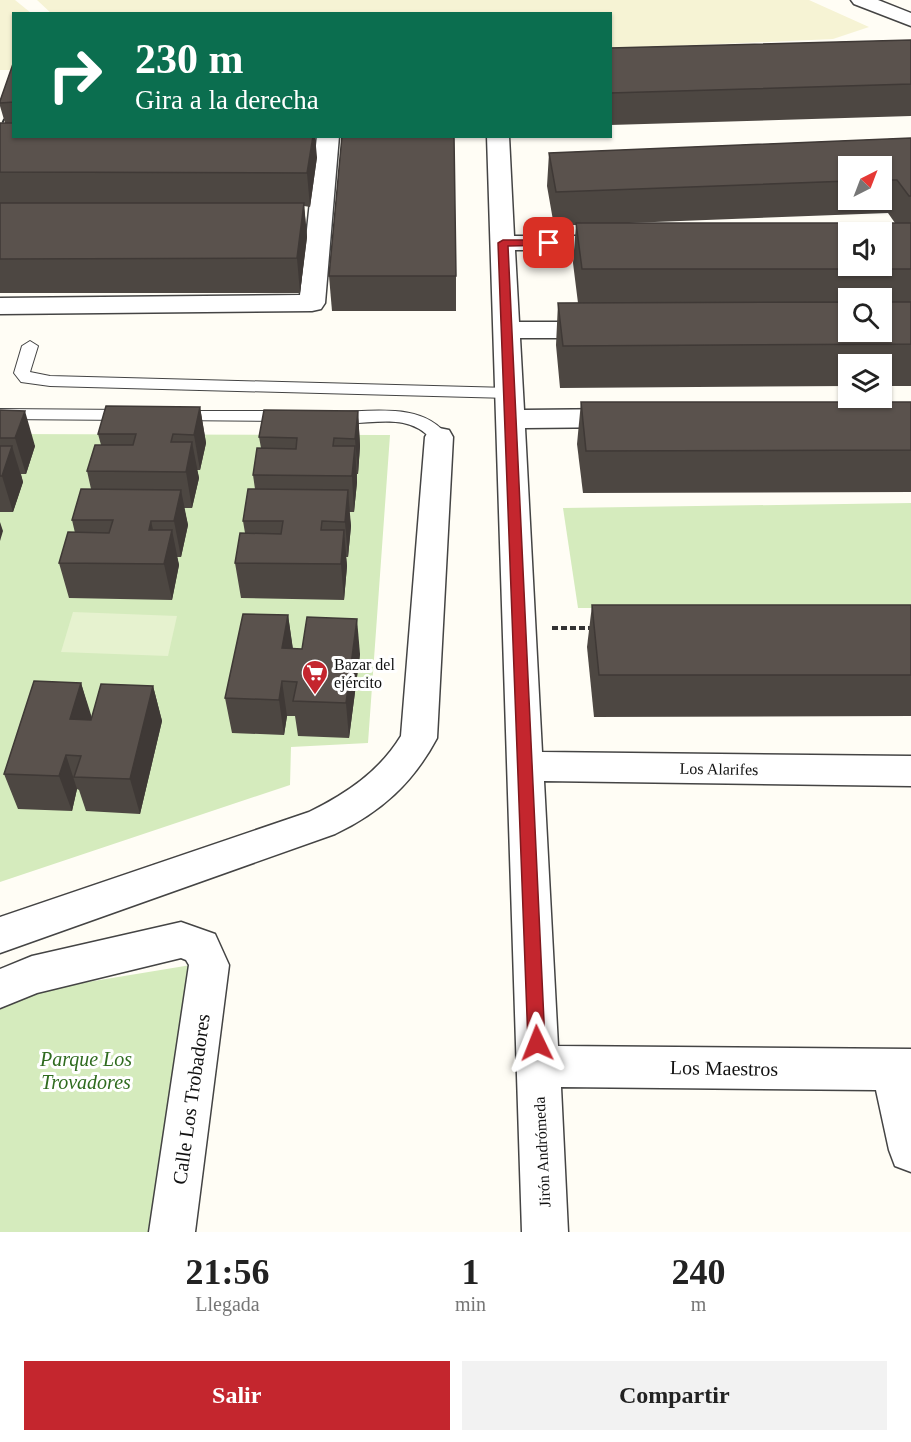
<!DOCTYPE html>
<html lang="es">
<meta charset="utf-8">
<style>
:root{--surface:#fff;--page:#f2f2f2;--text:#222;--muted:#767676;--accent:#c4262e}
body{margin:0;font-family:"Times New Roman",serif;background:var(--page);color:var(--text);height:100vh;display:flex;flex-direction:column;font-size:22px;white-space:nowrap}
*{box-sizing:border-box;margin:0}
p{font-size:20px;color:var(--muted)}
.icon{flex:none;width:33px;height:33px;fill:none;stroke:currentColor;stroke-width:2;stroke-linecap:round;stroke-linejoin:round}
.map{position:relative;height:1232px;overflow:hidden}
.sheet{display:flex;flex-direction:column;background:var(--surface);flex:1}
.sheet>*{flex:none}
.banner{position:absolute;left:12px;top:12px;width:600px;height:126px;border-radius:0px;box-shadow:0 2px 4px #0004;background:#0b6e4f;color:#fff;overflow:hidden}
.needle{width:39px;rotate:42deg}
.tools{position:absolute;left:838px;top:156px;display:grid;gap:12px}
.tools a{display:grid;place-items:center;width:54px;height:54px;border-radius:0px;background:var(--surface);box-shadow:0 2px 4px #0004;font-size:30px}
.pin{position:absolute;display:grid;place-items:center;width:51px;height:51px;color:#fff;margin:-26px;border-radius:12px;box-shadow:0 3px 9px #0006}
.me{position:absolute;width:66px;margin:-33px;rotate:358deg;stroke-linejoin:round;filter:drop-shadow(0 0 4px #0008)}
.turn{display:flex;align-items:center;gap:21px;height:126px;padding:0 24px;font-size:27px}
.turn .icon{width:78px;height:78px;stroke-width:2.5}
.turn b{display:block;font-size:42px;line-height:51px}
.eta{display:flex;justify-content:space-evenly;align-items:center;height:102px;text-align:center}
.eta b{font-size:36px;font-weight:800;line-height:42px}
.primary-button{display:flex;gap:12px;margin-top:auto;padding:12px 24px}
.primary-button a{flex:1;height:69px;border-radius:0px;background:var(--accent);color:#fff;font-size:24px;font-weight:800;line-height:69px;text-align:center}
.primary-button a+a{background:var(--page);color:var(--text)}
.map>svg:first-child{display:block}
</style>
<div class="map">
<svg width="911" height="1232" viewBox="0 0 911 1232">
<rect width="100%" height="100%" fill="#fffdf5"/>
<g fill="#f6f3d4">
<path d="M0,0H15L31,13L14,14L13,70H0Z"/>
<path d="M37,0H809L869,27L833,39L611,49L610,14H52Z"/>
</g>
<g fill="#d5ebbd">
<path d="M0,434L390,435L368,743L291,747L290,785L0,882Z"/>
<path d="M911,503V607L578,608L563,508Z"/>
<path d="M191,965L148,1232H0V1007L39,990Z"/>
</g>
<path fill="#e6f2cf" d="M73,612L177,616L168,656L61,652Z"/>
<g fill="none" stroke-linecap="round" stroke-linejoin="round">
<defs>
<g id="service">
<path d="M30,341L38,346L30,372L50,376L509,388L515,389L517,393L515,397L509,398L50,386L21,382L14,373L22,346Z"/>
<path d="M0,409L129,410L135,411L137,415L135,419L129,420L0,419Z"/>
<path d="M177,411H288L294,412L296,416L294,420L288,421L171,420L169,416L171,412Z"/>
<path d="M333,412C371,412 424,401 448,437L445,441H433C405,407 364,430 327,421L325,417L327,413Z"/>
</g>
<g id="minor">
<path d="M851,0H878L911,13V26L854,4Z"/>
<path d="M317,136H339L325,303L321,309L312,311L0,314V298L300,295Z"/>
<path d="M487,136H509L514,236H618L627,238L630,243L627,248L618,250H515L519,322H601L610,324L614,330L610,336L601,338H520L524,410L624,409L634,412L638,418L634,424L624,427L525,428L542,752L911,756V786L544,781L558,1046L911,1049V1172L895,1166L889,1150L876,1090L561,1087L568,1232H522Z"/>
<path d="M439,428L449,430L453,437L437,738C413,783 381,812 335,834L0,953V917L309,812C346,794 379,772 401,736L425,437L429,430Z"/>
<path d="M181,922L215,934L229,965L195,1232H149L189,965L186,960L181,958L37,993L0,1008V969L32,956Z"/>
</g>
</defs>
<use href="#service" stroke="#444" stroke-width="2"/>
<use href="#minor" stroke="#444" stroke-width="3"/>
<path stroke="#333" stroke-width="2" stroke-dasharray="4 2" stroke-linecap="butt" d="M0,128L6,115"/>
<path stroke="#333" stroke-width="4" stroke-dasharray="6 3" stroke-linecap="butt" d="M552,628H592"/>
<use href="#service" fill="#fff" fill-rule="evenodd"/>
<use href="#minor" fill="#fff" fill-rule="evenodd"/>
</g>
<g fill="#4d4742" fill-rule="evenodd">
<path d="M911,40V116L610,125V48Z"/>
<path d="M14,61V136L317,157L310,207L304,206L307,237L300,293H0V123H5L0,106V101Z"/>
<path d="M911,138V386H882V364H849V386L560,388L556,345L558,303H578L573,263L576,225L554,226L547,186L549,153ZM849,166H882V200H849ZM888,213L895,223H629ZM849,298H882V332H849Z"/>
<path d="M329,276H456V311H332Z"/>
<path d="M581,402H911V492L583,493L577,444Z"/>
<path d="M200,407L206,443L200,470H197L199,478L192,508H184L188,525L181,557H177L179,565L172,600L69,598L59,563L75,533L72,520L91,489L87,471L101,445L98,434Z"/>
<path d="M0,410L35,446L26,474H21L23,482L13,512H0Z"/>
<path d="M358,411L360,446L358,474H357V482L354,512H349L351,526L348,557H346L347,566L344,600L241,598L235,563L245,533L243,521L255,489L253,475L261,448L259,437Z"/>
<path d="M592,605H911V716L594,717L587,647Z"/>
<path d="M288,615L293,649L360,654L349,738L298,736L295,716H287L284,735L232,733L225,698Z"/>
<path d="M81,683L91,718L153,686L162,721L140,814L86,811L79,790L77,789L72,811L18,809L4,774Z"/>
</g>
<g fill="#3f3936">
<path d="M313,136H315L317,157L310,207L307,173Z"/>
<path d="M304,203L307,237L300,293L297,258Z"/>
<path d="M200,407L206,443L200,470L194,435Z"/>
<path d="M25,411L35,446L26,474L15,438Z"/>
<path d="M358,411L360,446L358,474L355,439Z"/>
<path d="M192,442L199,478L192,508L186,472Z"/>
<path d="M12,446L23,482L13,512L2,476Z"/>
<path d="M355,446L357,482L354,512L352,476Z"/>
<path d="M181,490L188,525L181,557L174,521Z"/>
<path d="M348,490L351,526L348,557L345,522Z"/>
<path d="M151,521L159,556L157,565L149,530Z"/>
<path d="M0,522L3,531L0,541Z"/>
<path d="M172,530L179,565L172,600L164,564Z"/>
<path d="M344,530L347,566L344,600L341,564Z"/>
<path d="M288,615L293,651L282,648Z"/>
<path d="M357,619L360,654L349,738L346,703Z"/>
<path d="M282,681L287,716L284,735L279,700Z"/>
<path d="M81,683L92,718L81,754L70,719Z"/>
<path d="M153,686L162,721L140,814L130,779Z"/>
<path d="M66,755L77,789L72,811L59,776Z"/>
</g>
<g fill="#5a524d" stroke="#3f3936" stroke-width="1.5" fill-rule="evenodd">
<path d="M911,40V84L610,93V48Z"/>
<path d="M14,61V102L0,103V101Z"/>
<path d="M0,123H14V136H313L307,173L0,172Z"/>
<path d="M342,136H454L456,276H329Z"/>
<path d="M911,138V196H909L897,180H882V166H849V181L556,192L549,153Z"/>
<path d="M0,203H304L297,258L0,259Z"/>
<path d="M576,223H911V269H582ZM849,232H882V266H849Z"/>
<path d="M849,302V332H882V302H911V344L563,346L558,303Z"/>
<path d="M581,402H911V450L586,451Z"/>
<path d="M106,406L200,407L194,435L173,434L171,442H192L186,472L87,471L95,445H133L136,434H98Z"/>
<path d="M0,410L25,411L15,438H0Z"/>
<path d="M264,410L358,411L355,439L334,438L333,446H355L352,476L253,475L257,448L296,449L297,438L259,437Z"/>
<path d="M0,446H12L2,476H0Z"/>
<path d="M81,489L181,490L174,521H151L149,530H172L164,564L59,563L68,532L109,533L113,520H72Z"/>
<path d="M248,489L348,490L345,522L322,521L321,530H344L341,564L235,563L240,533L281,534L283,521H243Z"/>
<path d="M592,605H911V675H599Z"/>
<path d="M243,614L288,615L282,648L302,649L307,617L357,619L346,703L293,701L297,682L282,681L279,700L225,698Z"/>
<path d="M34,681L81,683L70,719L91,720L101,684L153,686L130,779L74,777L81,756L66,755L59,776L4,774Z"/>
</g>
<path fill="#c4262e" stroke="#7f191e" stroke-width="1.5" d="M549,240L554,243L553,245L508,246L545,1043L543,1049L537,1051L530,1049L528,1043L498,243L503,240Z"/>
<defs>
<symbol id="supermarket-pin" viewBox="-11 -11 22 30"><path d="M0 17L-7.5 6A9.5 9.5 0 1 1 7.5 6Z" fill="#c4262e" stroke="#fff"/><path d="M-6-5.5h2.5l.6 2H6L4.5 2H-2.5L-4.4-4H-6ZM-1.5 3.2a1.3 1.3 0 1 0 .1 0ZM3 3.2a1.3 1.3 0 1 0 .1 0Z" fill="#fff"/></symbol>
</defs>
<g fill-rule="evenodd">
<use href="#supermarket-pin" x="300" y="658" width="30" height="40"/>
</g>
<g text-anchor="middle" dominant-baseline="central" stroke-width="6" stroke-linejoin="round" paint-order="stroke">
<g font-size="16" fill="#111" stroke="#fff" text-anchor="start">
<text x="334" y="664">Bazar del<tspan x="334" dy="18">ejército</tspan></text>
</g>
<g font-size="16" fill="#111" stroke="#fff">
<text transform="translate(719 769) rotate(1)">Los Alarifes</text>
<text transform="translate(542 1152) rotate(-93)">Jirón Andrómeda</text>
</g>
<g font-size="20" font-style="italic" fill="#2f6b1f" stroke="#fff">
<text x="86" y="1059">Parque Los<tspan x="86" dy="23">Trovadores</tspan></text>
</g>
<g font-size="20" fill="#111" stroke="#fff">
<text transform="translate(724 1068) rotate(1)">Los Maestros</text>
<text transform="translate(191 1099) rotate(-82)">Calle Los Trobadores</text>
</g>
</g>
</svg>
<div class="tools">
<a><svg class="needle" viewBox="-14 -14 28 28"><path d="M0-13l5 13h-10z" fill="#e53935"/><path d="M0 13l5-13h-10z" fill="#767676"/></svg></a>
<a><svg class="icon" aria-label="sound" viewBox="0 0 24 24"><path d="M4 9h4l5-4v14l-5-4H4zM17 9q2 3 0 6"/></svg></a>
<a><svg class="icon" aria-label="search" viewBox="0 0 24 24"><circle cx="10" cy="10" r="6"/><path d="M15 15l6 6"/></svg></a>
<a><svg class="icon" aria-label="layers" viewBox="0 0 24 24"><path d="M12 4l9 5-9 5-9-5zM3 14l9 5 9-5"/></svg></a>
</div>
<div class="pin" style="left:549px;top:243px;background:#d93025"><svg class="icon" aria-label="arrive" viewBox="0 0 24 24"><path d="M6 21V4h12l-3 4 3 4H6"/></svg></div>
<svg class="me" style="left:537px;top:1043px" viewBox="-20 -20 40 40"><path d="M0-17L14 15 0 8-14 15z" fill="#c4262e" stroke="#fff" stroke-width="4"/></svg>
<div class="banner">
<div class="turn"><svg class="icon" aria-label="right" viewBox="0 0 24 24"><path d="M7 20v-9h11M14 6l5 5-5 5"/></svg><div><b>230 m</b>Gira a la derecha</div></div>
</div>
</div>
<section class="sheet">
<div class="eta">
<div><b>21:56</b><p>Llegada</p></div>
<div><b>1</b><p>min</p></div>
<div><b>240</b><p>m</p></div>
</div>
<div class="primary-button"><a>Salir</a><a>Compartir</a></div>
</section>
